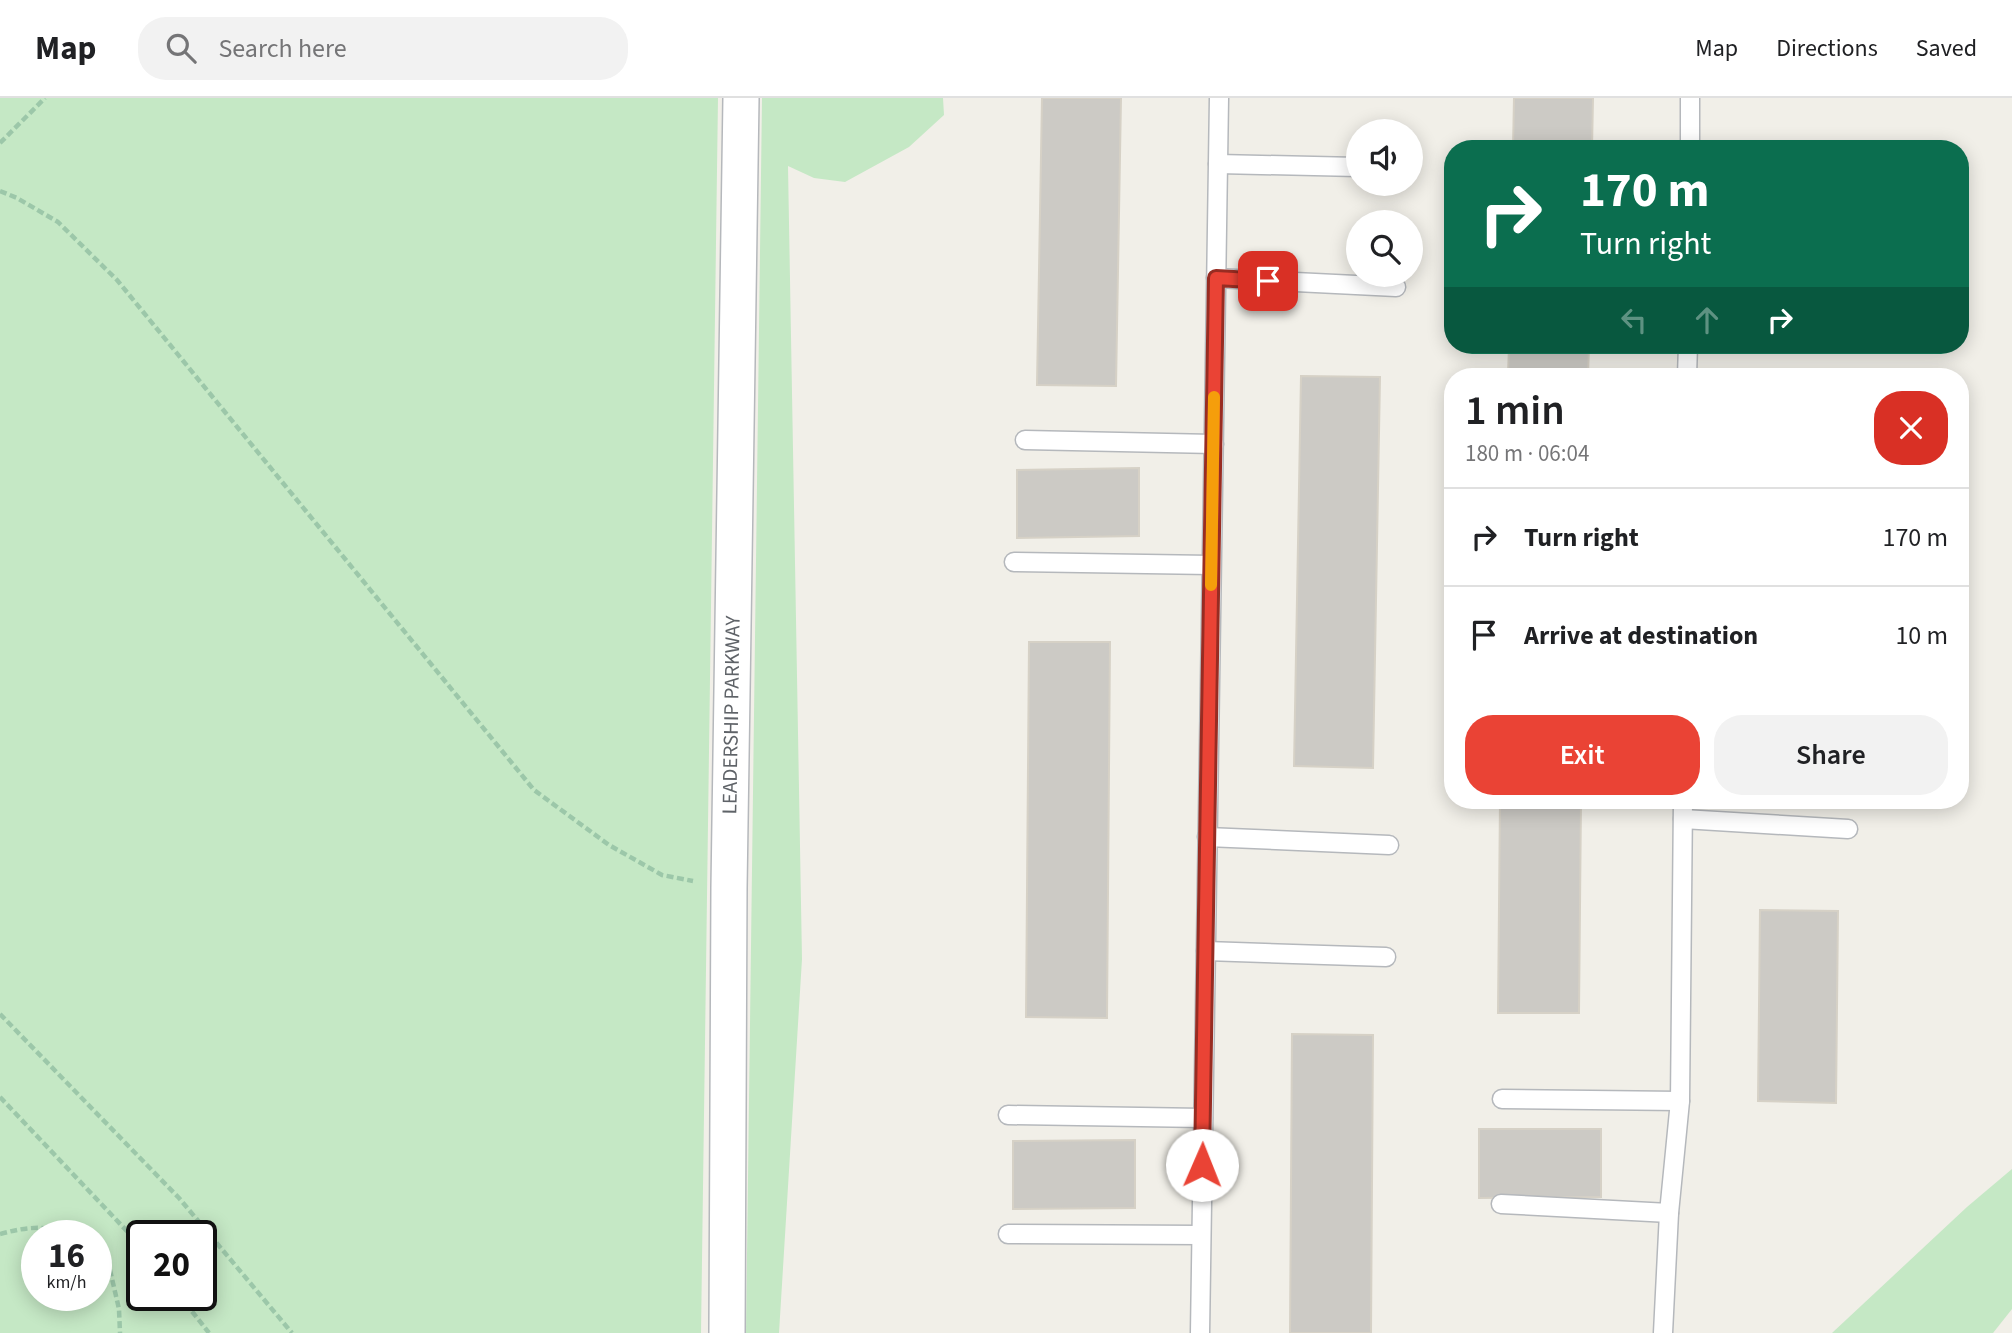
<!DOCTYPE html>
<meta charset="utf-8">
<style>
:root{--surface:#fff;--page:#f2f2f2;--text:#202124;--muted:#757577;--line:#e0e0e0;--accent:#ea4335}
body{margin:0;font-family:"Source Sans 3",sans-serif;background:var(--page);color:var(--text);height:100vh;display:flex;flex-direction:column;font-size:26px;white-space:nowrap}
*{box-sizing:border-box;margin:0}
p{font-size:23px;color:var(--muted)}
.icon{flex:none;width:38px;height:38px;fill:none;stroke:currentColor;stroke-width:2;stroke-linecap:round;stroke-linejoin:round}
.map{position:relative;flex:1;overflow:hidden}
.panel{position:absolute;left:1444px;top:270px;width:525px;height:441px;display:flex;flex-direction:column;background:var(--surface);border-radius:28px;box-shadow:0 4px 18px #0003}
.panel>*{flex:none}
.top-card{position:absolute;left:1444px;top:42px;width:525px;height:214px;border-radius:28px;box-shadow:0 4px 18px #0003;background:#0b6e4f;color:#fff;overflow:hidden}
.tools{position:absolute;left:1346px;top:21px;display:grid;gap:14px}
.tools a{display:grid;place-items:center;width:77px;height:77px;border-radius:50%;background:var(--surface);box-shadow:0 4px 18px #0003;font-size:35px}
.speed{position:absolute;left:21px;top:1122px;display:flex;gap:14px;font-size:35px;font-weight:700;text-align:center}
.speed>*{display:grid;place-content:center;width:91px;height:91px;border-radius:50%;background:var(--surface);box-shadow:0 4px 18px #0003;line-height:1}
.speed small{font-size:18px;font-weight:400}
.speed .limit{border:4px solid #111;border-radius:10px;background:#fff;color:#111}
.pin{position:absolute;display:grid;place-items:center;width:60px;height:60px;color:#fff;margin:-30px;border-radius:14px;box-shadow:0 4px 10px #0006}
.me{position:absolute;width:77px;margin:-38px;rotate:1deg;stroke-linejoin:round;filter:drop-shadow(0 0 5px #0008)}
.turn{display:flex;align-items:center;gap:24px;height:147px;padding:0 21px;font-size:32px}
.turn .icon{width:91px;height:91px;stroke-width:2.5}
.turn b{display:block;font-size:49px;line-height:60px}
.lanes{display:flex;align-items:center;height:66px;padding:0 21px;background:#0003;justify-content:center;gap:35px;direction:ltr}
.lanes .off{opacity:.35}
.round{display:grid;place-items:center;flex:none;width:74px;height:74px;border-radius:28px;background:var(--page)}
.headline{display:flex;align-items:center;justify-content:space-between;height:119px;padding:0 21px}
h1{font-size:42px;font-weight:600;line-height:52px}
.button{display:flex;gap:14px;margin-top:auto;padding:14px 21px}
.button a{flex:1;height:80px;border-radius:28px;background:var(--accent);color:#fff;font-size:28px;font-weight:600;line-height:80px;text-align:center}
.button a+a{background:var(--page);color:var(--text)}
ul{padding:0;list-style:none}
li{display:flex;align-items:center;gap:21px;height:98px;padding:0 21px;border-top:2px solid var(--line)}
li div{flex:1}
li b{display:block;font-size:26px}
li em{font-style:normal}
header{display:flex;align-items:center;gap:42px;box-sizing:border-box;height:98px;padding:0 35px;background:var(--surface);border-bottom:2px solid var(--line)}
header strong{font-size:33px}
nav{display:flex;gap:38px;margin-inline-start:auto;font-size:24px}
.search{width:490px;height:63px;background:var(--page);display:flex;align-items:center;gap:18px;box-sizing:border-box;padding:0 24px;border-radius:28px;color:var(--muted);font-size:26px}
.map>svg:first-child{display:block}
</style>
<header>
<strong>Map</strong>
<div class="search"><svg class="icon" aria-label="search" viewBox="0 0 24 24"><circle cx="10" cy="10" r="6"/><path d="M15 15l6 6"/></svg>Search here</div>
<nav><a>Map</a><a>Directions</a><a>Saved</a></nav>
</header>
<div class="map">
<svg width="2012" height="1235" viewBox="0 0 2012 1235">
<rect width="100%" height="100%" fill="#f1efe8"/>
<g fill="#c5e8c5" fill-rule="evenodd">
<path d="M0,0H718L701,1235H0ZM37,1138H96V1197H37ZM142,1138H201V1197H142Z"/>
<path d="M762,0H943L944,17L909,49L845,84L814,80L788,68L802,861L779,1235H746Z"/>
<path d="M2012,1071V1211L1993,1235H1832L1967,1109Z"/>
</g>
<g fill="#cccac5" stroke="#d6d1c6" stroke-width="2">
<path d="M1042,0H1121L1116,288L1037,287Z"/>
<path d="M1514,0H1593L1592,51H1513Z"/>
<path d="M1509,247H1589L1588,278H1508Z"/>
<path d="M1774,274L1853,275L1852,278H1773Z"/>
<path d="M1301,278L1380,279L1373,670L1294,668Z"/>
<path d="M1139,370V438L1017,440V372Z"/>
<path d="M1029,544H1110L1107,920L1026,919Z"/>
<path d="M1500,702H1581L1579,915H1498Z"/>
<path d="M1760,812L1838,813L1836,1005L1758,1003Z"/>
<path d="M1292,936L1373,937L1371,1235H1290Z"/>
<path d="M1479,1031H1601V1099L1479,1100Z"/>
<path d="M1135,1042V1110L1013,1111V1043Z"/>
</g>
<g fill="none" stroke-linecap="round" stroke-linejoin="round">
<defs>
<g id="service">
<path d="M1690,51V0"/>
<path d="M1218,66L1358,69"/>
<path d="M1216,180L1396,189"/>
<path d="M1687,278L1688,247"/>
<path d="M1025,342L1214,346"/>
<path d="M1014,464L1211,467"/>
<path d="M1683,721L1848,731"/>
<path d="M1207,739L1389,747"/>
<path d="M1206,853L1386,859"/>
<path d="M1502,1001L1680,1003"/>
<path d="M1008,1017L1203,1020"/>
<path d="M1501,1106L1669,1115"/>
<path d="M1008,1136L1201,1137"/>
<path d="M1200,1235L1219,0"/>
<path d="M1663,1235L1669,1115L1680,1003L1683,702"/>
</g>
<path id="minor" d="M727,1235L729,790L741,0"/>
</defs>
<use href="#service" stroke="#b5b8bc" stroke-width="21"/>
<use href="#minor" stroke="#b5b8bc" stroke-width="38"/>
<g stroke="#9cc7a9" stroke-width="4.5" stroke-dasharray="7 3.5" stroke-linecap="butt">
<path d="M0,45L45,0"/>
<path d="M0,93L17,100L58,124L117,182L534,692L609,747L662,777L693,783"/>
<path d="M0,916L179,1100L292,1235"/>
<path d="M0,999L142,1149"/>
<path d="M0,1136C26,1129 48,1126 73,1138"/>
<path d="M96,1156L110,1172L119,1211L120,1235"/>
<path d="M179,1197L209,1235"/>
</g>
<use href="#service" stroke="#fff" stroke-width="18"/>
<use href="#minor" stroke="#fff" stroke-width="35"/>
</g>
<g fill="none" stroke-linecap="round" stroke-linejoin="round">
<defs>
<path id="route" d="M1202,1067L1216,180L1268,183"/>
</defs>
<use href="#route" stroke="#982c22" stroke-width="18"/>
<use href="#route" stroke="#ea4335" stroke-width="12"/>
<path stroke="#f59e0b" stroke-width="12" d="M1211,487L1214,299"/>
</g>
<g text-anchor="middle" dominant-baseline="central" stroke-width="5" stroke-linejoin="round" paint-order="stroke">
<g font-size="21" fill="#5f6368" stroke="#fff">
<text transform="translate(731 617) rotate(-89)">LEADERSHIP PARKWAY</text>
</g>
</g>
</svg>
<div class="tools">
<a><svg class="icon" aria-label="sound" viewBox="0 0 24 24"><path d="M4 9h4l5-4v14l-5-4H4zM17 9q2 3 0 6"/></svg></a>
<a><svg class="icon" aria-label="search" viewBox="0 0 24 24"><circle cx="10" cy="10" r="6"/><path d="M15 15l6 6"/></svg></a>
</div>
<div class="speed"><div>16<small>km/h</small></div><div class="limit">20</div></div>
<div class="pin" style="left:1268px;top:183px;background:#d93025"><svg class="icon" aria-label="arrive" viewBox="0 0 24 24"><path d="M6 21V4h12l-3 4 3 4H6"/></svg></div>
<svg class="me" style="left:1202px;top:1067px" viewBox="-20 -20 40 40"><circle r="19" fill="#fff"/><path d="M0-13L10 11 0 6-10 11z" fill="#ea4335"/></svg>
<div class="top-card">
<div class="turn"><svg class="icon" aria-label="right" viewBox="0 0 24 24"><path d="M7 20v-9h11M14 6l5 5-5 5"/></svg><div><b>170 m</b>Turn right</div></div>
<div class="lanes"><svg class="icon off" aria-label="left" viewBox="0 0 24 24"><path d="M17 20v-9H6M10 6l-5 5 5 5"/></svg><svg class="icon off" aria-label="ahead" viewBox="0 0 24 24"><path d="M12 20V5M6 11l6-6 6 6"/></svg><svg class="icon" aria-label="right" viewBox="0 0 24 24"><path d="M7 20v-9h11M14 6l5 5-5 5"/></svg></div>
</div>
<section class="panel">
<div class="headline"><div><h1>1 min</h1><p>180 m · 06:04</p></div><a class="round" style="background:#d93025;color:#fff"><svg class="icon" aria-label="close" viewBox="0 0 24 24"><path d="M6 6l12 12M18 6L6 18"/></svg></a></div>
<ul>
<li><svg class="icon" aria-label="right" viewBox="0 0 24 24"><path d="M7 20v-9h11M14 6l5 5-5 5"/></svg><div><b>Turn right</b></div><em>170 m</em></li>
<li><svg class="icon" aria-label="arrive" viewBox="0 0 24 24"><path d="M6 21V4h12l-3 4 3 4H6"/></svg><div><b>Arrive at destination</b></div><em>10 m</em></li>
</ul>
<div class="button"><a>Exit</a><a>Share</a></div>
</section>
</div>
